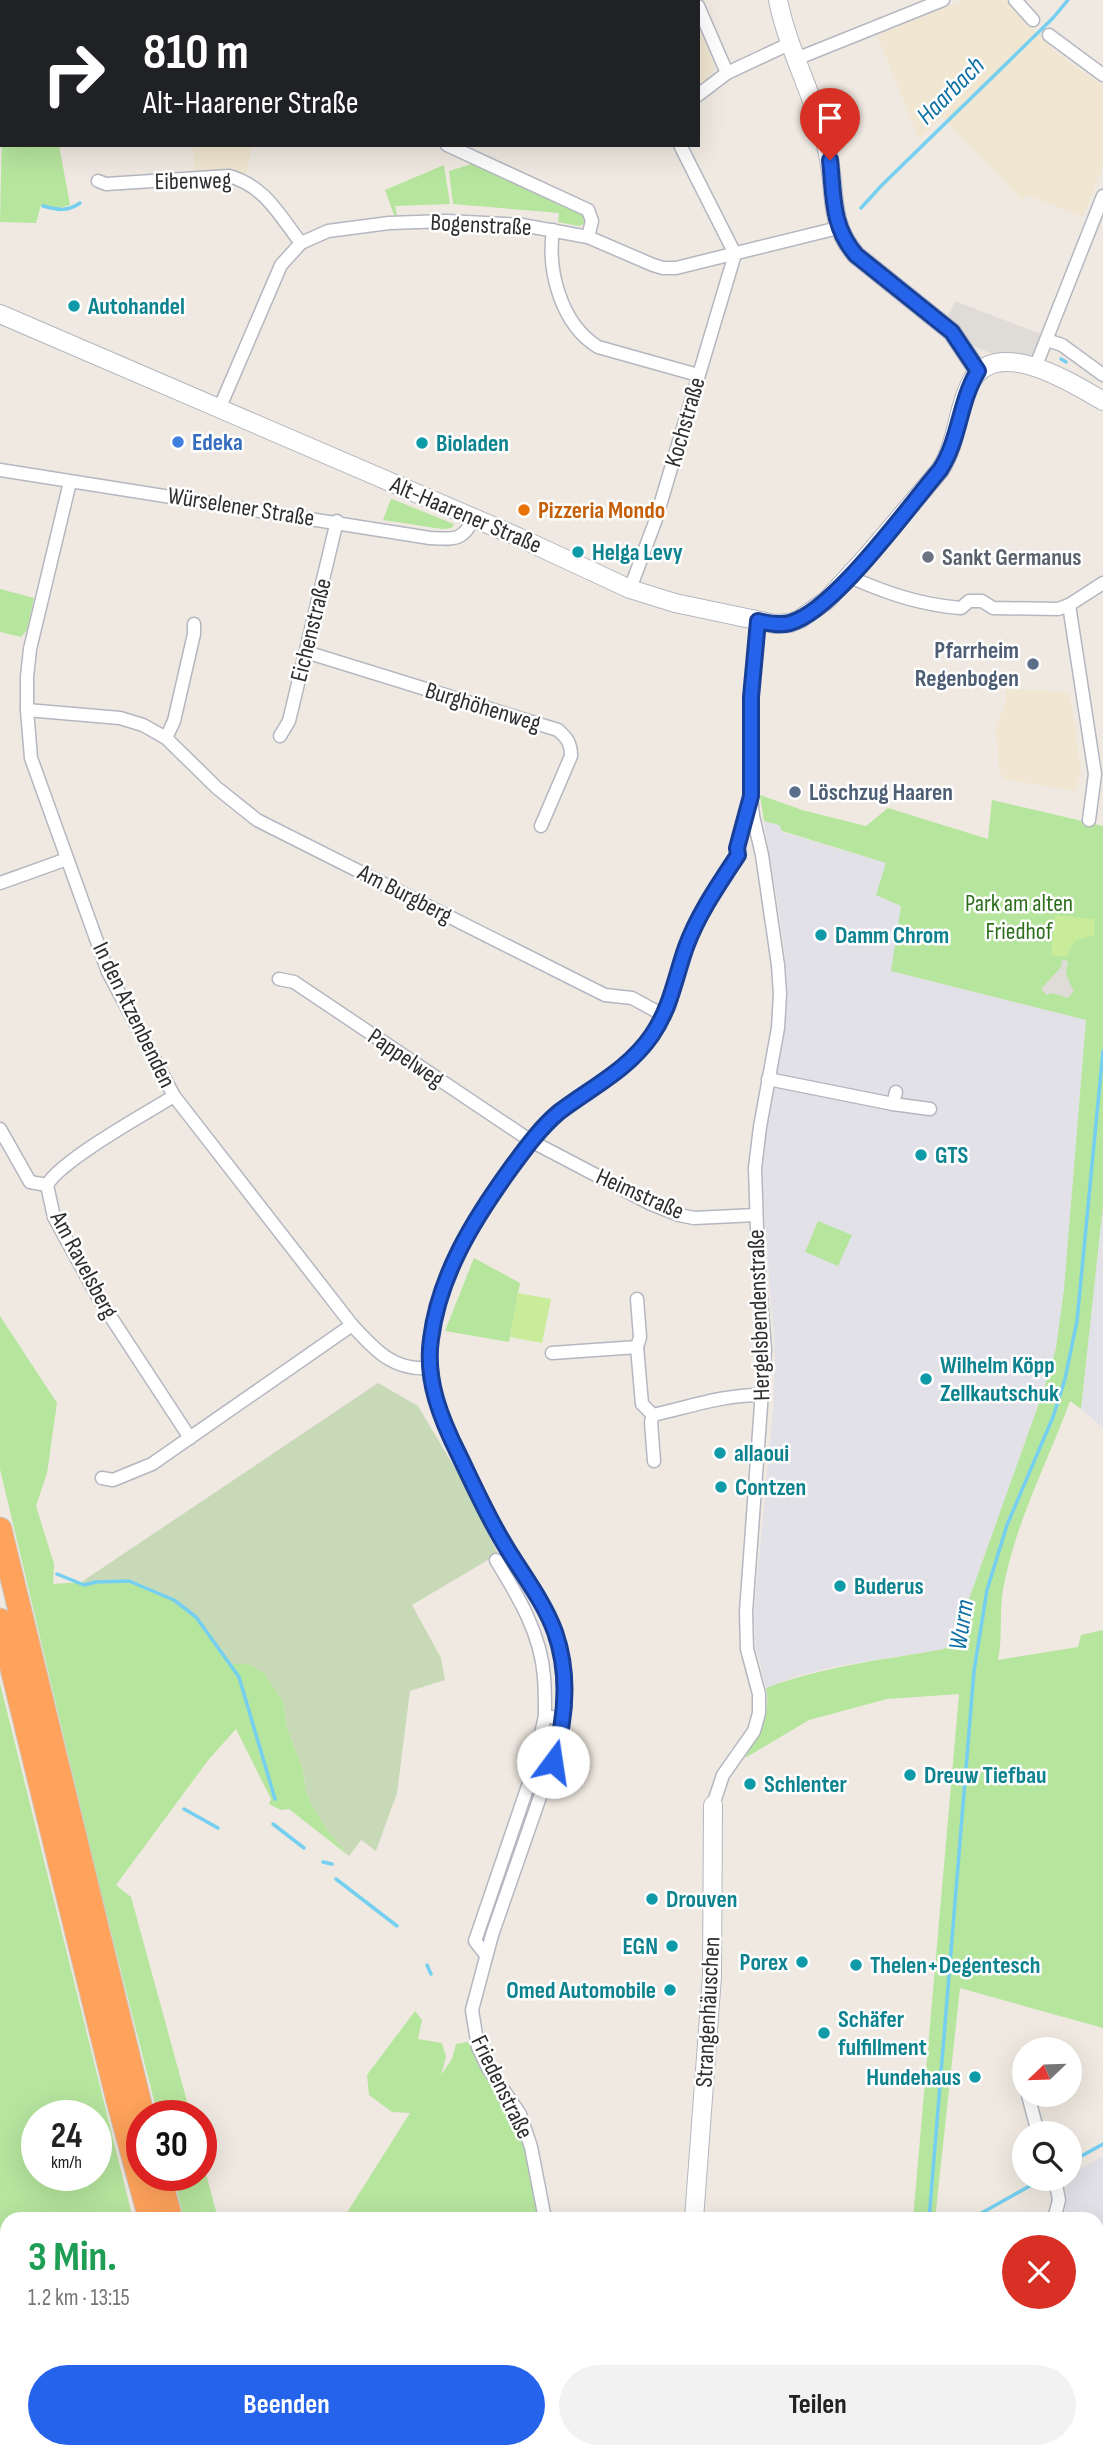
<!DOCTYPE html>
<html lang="de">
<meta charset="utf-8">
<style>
:root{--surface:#fff;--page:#f2f2f2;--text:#222;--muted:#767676;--accent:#2563eb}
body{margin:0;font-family:"Sofia Sans Condensed",sans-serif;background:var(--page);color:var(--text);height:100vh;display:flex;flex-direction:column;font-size:26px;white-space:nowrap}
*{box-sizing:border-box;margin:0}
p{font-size:23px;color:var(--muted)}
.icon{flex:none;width:38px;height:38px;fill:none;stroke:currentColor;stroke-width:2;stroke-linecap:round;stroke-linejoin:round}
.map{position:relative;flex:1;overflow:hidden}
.sheet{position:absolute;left:0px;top:2212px;width:1104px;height:247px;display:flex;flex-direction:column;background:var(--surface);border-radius:21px 21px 0 0;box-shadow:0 7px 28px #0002}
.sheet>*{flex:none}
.top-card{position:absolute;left:0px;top:0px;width:700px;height:147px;box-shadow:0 7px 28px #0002;background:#202124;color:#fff;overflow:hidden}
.needle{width:46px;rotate:247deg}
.controls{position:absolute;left:1012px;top:2037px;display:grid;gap:14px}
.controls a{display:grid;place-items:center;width:70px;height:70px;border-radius:50%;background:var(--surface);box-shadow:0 7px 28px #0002;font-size:35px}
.speed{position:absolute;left:21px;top:2100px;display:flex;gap:14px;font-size:35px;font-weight:700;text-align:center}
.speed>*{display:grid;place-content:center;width:91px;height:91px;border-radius:50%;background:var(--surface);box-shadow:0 7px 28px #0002;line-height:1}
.speed small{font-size:18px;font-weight:400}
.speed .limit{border:10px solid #d22;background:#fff;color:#111}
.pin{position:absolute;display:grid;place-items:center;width:60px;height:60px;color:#fff;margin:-72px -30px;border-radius:50% 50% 50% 0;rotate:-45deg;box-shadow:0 0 7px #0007}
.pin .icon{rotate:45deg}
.me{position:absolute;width:77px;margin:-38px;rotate:14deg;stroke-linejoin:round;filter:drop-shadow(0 0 5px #0008)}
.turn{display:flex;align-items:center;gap:24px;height:147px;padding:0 28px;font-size:32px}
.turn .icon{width:91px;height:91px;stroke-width:2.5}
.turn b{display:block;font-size:49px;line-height:60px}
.round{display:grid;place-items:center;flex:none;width:74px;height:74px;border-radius:37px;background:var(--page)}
.overview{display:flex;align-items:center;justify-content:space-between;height:119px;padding:0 28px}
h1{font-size:42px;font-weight:700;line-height:52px;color:#1e9e55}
.button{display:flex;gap:14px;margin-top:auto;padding:14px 28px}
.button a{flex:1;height:80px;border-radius:42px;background:var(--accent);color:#fff;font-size:28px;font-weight:700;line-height:80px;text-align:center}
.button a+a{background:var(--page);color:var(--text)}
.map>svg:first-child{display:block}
</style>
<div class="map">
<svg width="1103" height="2458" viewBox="0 0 1103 2458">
<rect width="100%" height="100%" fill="#efe9e1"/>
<g fill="#e3e1e8">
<path d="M764,821L779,825L782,832L886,863L901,906L892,971L1086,1020L1064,1289L1056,1348L1044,1389L954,1641L944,1649L837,1666L797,1676L766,1688L756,1648L754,1614L773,1409L775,1355L761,1168L766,1120L786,1025L787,995L786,964L781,924Z"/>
<path d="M1103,1205V1428L1081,1409Z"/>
<path d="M1103,2156V2368L1097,2365V2219H1063L1067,2200L1064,2179H1069V2175Z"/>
<path d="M1097,2383L1103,2384V2458H906L907,2452H1097Z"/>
</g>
<g fill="#f0e6d1">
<path d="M963,0H1005L1055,51L1081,71L1103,84V166L1083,217L1025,194L1023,201L942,117L919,139L877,35Z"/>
<path d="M698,26L713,61L714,69L711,76L698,86Z"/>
<path d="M193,145H253L246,174L228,170L194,172Z"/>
<path d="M1006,690L1058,691L1070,694L1081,771L1076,791L1003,779L999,767L996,727L1006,703Z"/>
</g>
<g fill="#b6e59e" fill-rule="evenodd">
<path d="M2,130V145H59L70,205L60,208L41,205L36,223L0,222Z"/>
<path d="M472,164L583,214L584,224L579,226L558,222L559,213L453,204L449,171Z"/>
<path d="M444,165L450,204L395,206L397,215H394L385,190Z"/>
<path d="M391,499H392L454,524L452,528L442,529L383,520Z"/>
<path d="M0,589L34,598L27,630L21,637L0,632Z"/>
<path d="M760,795L802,810L866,826L888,808L988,839L992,800L1103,826V1205L1081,1409L1070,1401C1047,1464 1015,1523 1003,1590C999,1613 1003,1636 998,1660L1078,1647L1081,1635L1103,1630V2028L960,1988L935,2219H913L959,1694L887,1699L809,1720L745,1758C757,1736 772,1714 766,1688C824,1666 883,1660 944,1649L954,1641L1044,1389L1056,1348L1064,1289L1086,1020L891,971L901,906L876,895L886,863L782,831L779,825L764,821Z"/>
<path d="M818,1221L852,1235L838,1266L805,1252Z"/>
<path d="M474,1258L520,1283L509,1342L445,1331Z"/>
<path d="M0,1316L57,1403L47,1473L36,1506L54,1564L53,1584L129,1579L175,1599L187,1607L249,1664L264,1673L283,1701L287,1728L303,1769L306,1791L312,1805L327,1830L349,1856L289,1809L281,1810L269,1804L271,1799L236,1729L209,1759L116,1885L131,1897L191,2116H158L98,1881L0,1469Z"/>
<path d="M0,1683L133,2219H7V2445L4,2446V2454L9,2458H0ZM37,2116H96V2175H37Z"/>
<path d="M415,2011L422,2020L418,2039L442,2043L446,2057L441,2075L452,2059L456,2044L468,2042L483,2071L513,2116L526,2147L539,2219H343L410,2113L392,2112L369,2095L367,2075Z"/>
<path d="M201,2155L218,2219H184L173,2175H201Z"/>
<path d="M102,2452H195L197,2458H102Z"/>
<path d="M250,2452H559L554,2458H252Z"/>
<path d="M683,2452H907L906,2458H683Z"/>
</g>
<path fill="#c8d9b8" d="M378,1383L418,1406L462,1480L498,1554L412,1605L441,1658L445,1680L410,1691L397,1793L376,1851L361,1840L349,1856L327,1830L312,1805L306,1791L303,1769L287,1728L283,1701L264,1673L249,1664H232L196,1617L175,1599L129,1579L95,1581L85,1584L83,1581Z"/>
<g fill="#c9ec9a">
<path d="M1055,915L1095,919L1094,935L1075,941L1066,957L1051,955Z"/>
<path d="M518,1293L551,1299L542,1343L510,1337Z"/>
</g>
<g fill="#dfdcd8">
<path d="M955,301L1046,336L1038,362L987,352L973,346L947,318Z"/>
<path d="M1062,960L1068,961L1066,974L1074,992L1067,998L1053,993L1047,995L1041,989L1061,967Z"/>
</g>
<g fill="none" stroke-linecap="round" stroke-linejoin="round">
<g stroke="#75cff0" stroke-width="3.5">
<path d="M43,206C58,210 67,212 80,203"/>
<path d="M861,208L881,186L1053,18L1068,0"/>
<path d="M1061,359L1066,362"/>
<path d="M57,1574L84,1585L96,1582L129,1581L174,1600L196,1617L239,1677L275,1799"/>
<path d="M184,1809L218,1828"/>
<path d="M273,1824L304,1848"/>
<path d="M323,1862L332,1864"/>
<path d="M336,1879L397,1926"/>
<path d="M427,1965L431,1974"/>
<path d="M1069,2163L1103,2144"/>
<path d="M929,2219L974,1671L987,1590L1007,1525L1053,1417L1065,1379L1077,1321L1103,1051"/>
<path d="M971,2219L1042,2179"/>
<path d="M898,2458L899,2452"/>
</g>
<defs>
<g id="street">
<path d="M157,0L159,2"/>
<path d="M511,0L515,2"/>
<path d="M1015,0L1033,20"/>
<path d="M54,2L56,0"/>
<path d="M698,6L727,73"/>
<path d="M1049,35L1103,75"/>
<path d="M796,59L943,0"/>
<path d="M0,74L2,72"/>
<path d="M698,95L727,73L789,44"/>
<path d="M447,145L588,210L592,221L588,237"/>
<path d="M680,145L735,254"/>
<path d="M98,181L106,184L229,176C265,186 279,215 301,243"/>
<path d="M553,230C547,271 561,324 598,347L698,375"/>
<path d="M1047,340L1062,345L1103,375"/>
<path d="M1035,368L1103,196"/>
<path d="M220,407L281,265L301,243L328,231L389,223L446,221L522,225L588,237L653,265L663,268H676L838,228"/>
<path d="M0,470L430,538C452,539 463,542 473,519"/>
<path d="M70,482L30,649L27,677V710L31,758L108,972L174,1096L352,1325C375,1350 393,1371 430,1368"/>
<path d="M850,577C886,593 921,605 961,608L969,601H982L993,608L1058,609L1069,605L1103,583"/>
<path d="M630,589L655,522L735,254"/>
<path d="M1069,605L1095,774L1089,820"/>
<path d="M306,652L558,730C567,738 571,743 571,756L541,826"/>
<path d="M27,710L120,718L143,725L166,738L217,788L257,820L585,985L605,995L632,998L665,1016"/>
<path d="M280,736L289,721L337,521"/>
<path d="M166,738L174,721L194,634V624"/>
<path d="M0,883L67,859"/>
<path d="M279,979L294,982L531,1141L651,1204L679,1215L694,1218L756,1215"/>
<path d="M768,1079L893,1104"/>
<path d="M896,1092L893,1104L930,1109"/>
<path d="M174,1096C145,1114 61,1160 47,1185L54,1217L99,1299L190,1438"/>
<path d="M0,1129L30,1182L47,1185"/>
<path d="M637,1299L640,1337L637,1347"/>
<path d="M552,1353L637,1347L642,1404L653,1415C689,1407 726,1394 763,1395"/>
<path d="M653,1415L651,1422L654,1461"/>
<path d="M102,1478L113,1480L152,1464L352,1325"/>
<path d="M496,1560C518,1596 541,1634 544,1677C545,1690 545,1703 545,1716"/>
<path d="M713,1805L723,1775L754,1731L759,1713V1694L747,1649L746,1612L765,1350L758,1258L755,1168L760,1127L778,1028L780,994L778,965L762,855L753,816L750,785L751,697L758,621"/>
<path d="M486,1955L475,1941L532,1774L545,1716L563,1719"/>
<path d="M1022,2072L1024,2079"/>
<path d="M1028,2095L1038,2133"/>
<path d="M545,2219L531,2147L520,2114L488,2068L478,2047L472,2010L492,1935L558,1745L563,1719L565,1689L561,1655L554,1631L542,1606L494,1526L447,1431L434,1390L430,1368L431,1338L446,1279L475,1219L531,1141L558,1113L632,1060L651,1036L669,1007L686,947L697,922L738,854L737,848L751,796"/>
<path d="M1054,2219L1059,2200L1055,2179"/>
<path d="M1097,2371L1103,2372"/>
<path d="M563,2458L568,2452"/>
</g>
<g id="secondary">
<path d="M778,0C789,55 819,104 829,159C836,197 829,223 856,255L952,332L978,371"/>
<path d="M0,314L518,537L630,589L675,603L775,624L790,623L800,619L827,600L868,555L940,470C958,442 956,412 970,384C994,334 1071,382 1103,401"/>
<path d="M694,2219L712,1976L713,1805"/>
<path d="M673,2458L674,2452"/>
</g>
<g id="highway">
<path d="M0,1529L143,2116"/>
<path d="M0,1620L118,2101L150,2219"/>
<path d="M159,2175L171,2219"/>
<path d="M217,2452L219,2458"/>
<path d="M238,2452L240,2458"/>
</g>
</defs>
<use href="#street" stroke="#b4b7c1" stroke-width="15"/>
<use href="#secondary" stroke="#b4b7c1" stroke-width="20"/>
<use href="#highway" stroke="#c9c9c9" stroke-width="25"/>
<use href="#street" stroke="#fff" stroke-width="12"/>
<use href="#secondary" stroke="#fff" stroke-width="18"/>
<use href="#highway" stroke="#ffa35c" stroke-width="23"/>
</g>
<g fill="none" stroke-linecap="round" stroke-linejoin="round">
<defs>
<path id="route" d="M553,1762C566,1719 570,1675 555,1632C543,1599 519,1570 502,1540C486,1513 473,1484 459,1455C441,1419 425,1380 431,1339C439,1275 474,1219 511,1168C525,1149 540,1128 559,1112C592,1087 628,1070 652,1035C671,1007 675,978 686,947C698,914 719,884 738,855L737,848L751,796V697L758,621C768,623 779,626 790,623C834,611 908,507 940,470C960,439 959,402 978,371L952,332L856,255C831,226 834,196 830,160"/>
</defs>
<use href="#route" stroke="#184099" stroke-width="18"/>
<use href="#route" stroke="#2563eb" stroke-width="12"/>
</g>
<g fill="#0f9aa8" stroke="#fff" stroke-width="2.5">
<circle cx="74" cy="306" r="7"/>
<circle cx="422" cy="443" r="7"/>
<circle cx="578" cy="552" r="7"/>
<circle cx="821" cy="935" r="7"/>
<circle cx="921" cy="1155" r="7"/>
<circle cx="926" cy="1379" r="7"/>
<circle cx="720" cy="1453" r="7"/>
<circle cx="721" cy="1487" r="7"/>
<circle cx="840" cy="1586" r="7"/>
<circle cx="910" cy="1775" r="7"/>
<circle cx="750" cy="1784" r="7"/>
<circle cx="652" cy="1899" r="7"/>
<circle cx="672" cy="1946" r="7"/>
<circle cx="802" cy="1962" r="7"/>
<circle cx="856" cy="1965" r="7"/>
<circle cx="670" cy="1990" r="7"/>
<circle cx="824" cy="2033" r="7"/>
<circle cx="975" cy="2077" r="7"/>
</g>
<circle fill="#3f7fe0" stroke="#fff" stroke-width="2.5" cx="178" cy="442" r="7"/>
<circle fill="#e8710a" stroke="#fff" stroke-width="2.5" cx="524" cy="510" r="7"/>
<circle fill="#6b7280" stroke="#fff" stroke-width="2.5" cx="928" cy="557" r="7"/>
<g fill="#5c6f8a" stroke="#fff" stroke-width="2.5">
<circle cx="1033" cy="664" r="7"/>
<circle cx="795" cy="792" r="7"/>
</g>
<g text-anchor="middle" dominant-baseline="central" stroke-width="5" stroke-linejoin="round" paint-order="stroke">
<g font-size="24" fill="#2e2e2e" stroke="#fff">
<text transform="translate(193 181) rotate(-1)">Eibenweg</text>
<text transform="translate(481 225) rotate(3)">Bogenstraße</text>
<text transform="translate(685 422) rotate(-74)">Kochstraße</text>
<text transform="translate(241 507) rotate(9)">Würselener Straße</text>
<text transform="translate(466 515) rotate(23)">Alt-Haarener Straße</text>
<text transform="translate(311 630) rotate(-76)">Eichenstraße</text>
<text transform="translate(483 707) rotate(17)">Burghöhenweg</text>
<text transform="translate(405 894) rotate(27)">Am Burgberg</text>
<text transform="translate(134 1015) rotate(64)">In den Atzenbenden</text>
<text transform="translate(406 1058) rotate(34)">Pappelweg</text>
<text transform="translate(640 1194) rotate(24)">Heimstraße</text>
<text transform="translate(84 1265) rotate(62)">Am Ravelsberg</text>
<text transform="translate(759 1315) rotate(-92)">Hergelsbendenstraße</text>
<text transform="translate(708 2012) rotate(-87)">Strangenhäuschen</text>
<text transform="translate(502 2087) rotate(64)">Friedenstraße</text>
</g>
<g font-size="24" font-weight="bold" fill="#0d838f" stroke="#fff" text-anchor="start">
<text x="88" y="306">Autohandel</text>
<text x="436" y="443">Bioladen</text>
<text x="592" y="552">Helga Levy</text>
<text x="835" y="935">Damm Chrom</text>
<text x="935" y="1155">GTS</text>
<text x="940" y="1365">Wilhelm Köpp<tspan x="940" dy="28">Zellkautschuk</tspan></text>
<text x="734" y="1453">allaoui</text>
<text x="735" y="1487">Contzen</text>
<text x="854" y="1586">Buderus</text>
<text x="924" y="1775">Dreuw Tiefbau</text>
<text x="764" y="1784">Schlenter</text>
<text x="666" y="1899">Drouven</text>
<text x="658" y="1946" text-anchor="end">EGN</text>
<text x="788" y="1962" text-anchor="end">Porex</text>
<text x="870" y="1965">Thelen+Degentesch</text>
<text x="656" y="1990" text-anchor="end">Omed Automobile</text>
<text x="838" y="2019">Schäfer<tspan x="838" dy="28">fulfillment</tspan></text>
<text x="961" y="2077" text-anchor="end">Hundehaus</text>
</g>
<g font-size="24" font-weight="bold" fill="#366cbe" stroke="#fff" text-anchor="start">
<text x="192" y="442">Edeka</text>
</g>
<g font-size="24" font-weight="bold" fill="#c56008" stroke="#fff" text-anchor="start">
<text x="538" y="510">Pizzeria Mondo</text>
</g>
<g font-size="24" font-weight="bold" fill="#5b616d" stroke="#fff" text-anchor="start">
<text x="942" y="557">Sankt Germanus</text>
</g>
<g font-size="24" font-weight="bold" fill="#4e5e75" stroke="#fff" text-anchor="end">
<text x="1019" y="650">Pfarrheim<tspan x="1019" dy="28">Regenbogen</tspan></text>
<text x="809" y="792" text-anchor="start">Löschzug Haaren</text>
</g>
<g font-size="24" fill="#2c6e1b" stroke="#fff">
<text x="1019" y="903">Park am alten<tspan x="1019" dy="28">Friedhof</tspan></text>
</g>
<g font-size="26" font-style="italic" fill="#0d6fa3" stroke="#fff">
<text transform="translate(951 91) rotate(-45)">Haarbach</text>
<text transform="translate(962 1625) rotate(-81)">Wurm</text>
</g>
</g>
</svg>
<div class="controls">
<a><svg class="needle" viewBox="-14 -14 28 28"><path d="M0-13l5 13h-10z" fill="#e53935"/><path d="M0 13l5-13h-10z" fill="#767676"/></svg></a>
<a><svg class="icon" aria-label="search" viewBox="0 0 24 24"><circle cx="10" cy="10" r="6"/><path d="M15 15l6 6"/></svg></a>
</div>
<div class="speed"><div>24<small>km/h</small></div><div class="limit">30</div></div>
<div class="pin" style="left:830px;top:160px;background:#d93025"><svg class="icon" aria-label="arrive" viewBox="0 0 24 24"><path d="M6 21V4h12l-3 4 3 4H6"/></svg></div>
<svg class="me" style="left:553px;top:1762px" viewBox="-20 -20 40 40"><circle r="19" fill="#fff"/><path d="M0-13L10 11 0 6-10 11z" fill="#2563eb"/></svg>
<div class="top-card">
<div class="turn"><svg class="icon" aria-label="right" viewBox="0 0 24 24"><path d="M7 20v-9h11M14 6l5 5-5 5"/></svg><div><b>810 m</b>Alt-Haarener Straße</div></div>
</div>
<section class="sheet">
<div class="overview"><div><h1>3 Min.</h1><p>1.2 km · 13:15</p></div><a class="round" style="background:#d93025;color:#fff"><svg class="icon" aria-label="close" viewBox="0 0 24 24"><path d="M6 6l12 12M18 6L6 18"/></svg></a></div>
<div class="button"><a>Beenden</a><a>Teilen</a></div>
</section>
</div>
